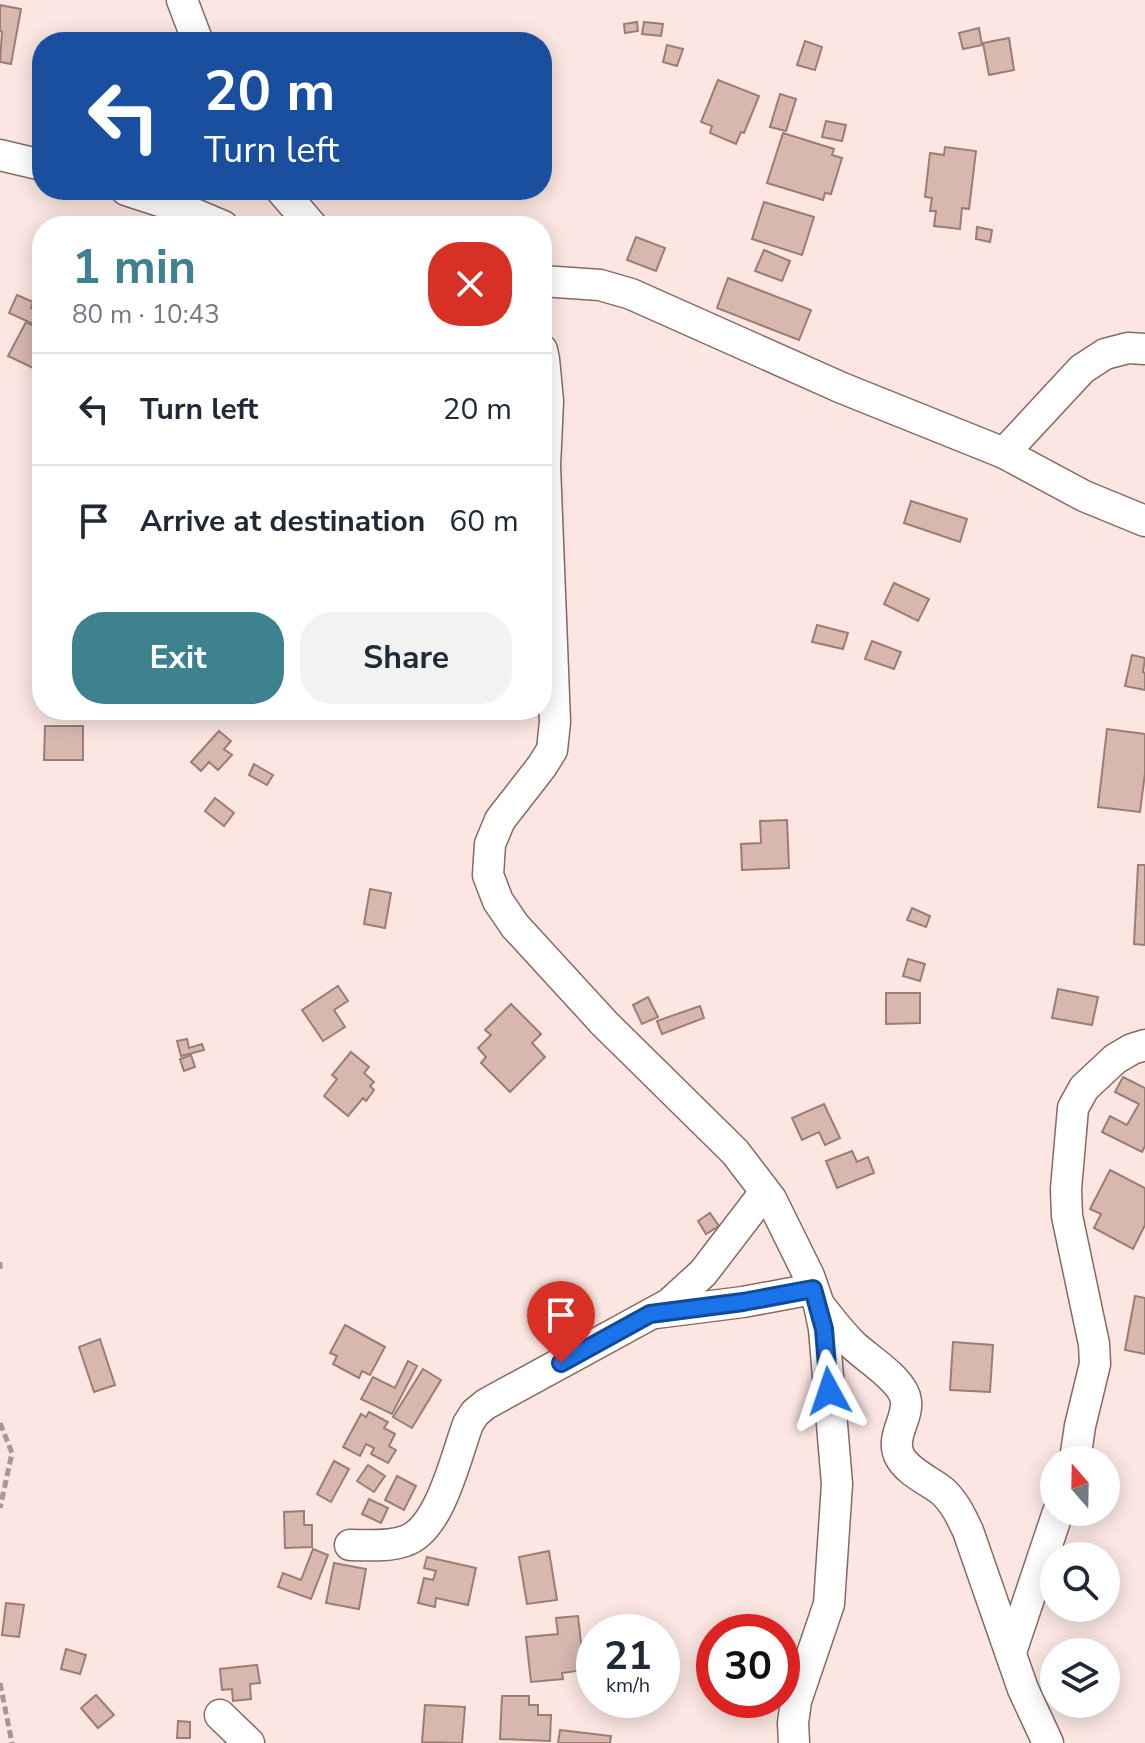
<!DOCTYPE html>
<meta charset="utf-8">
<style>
:root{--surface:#fff;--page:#f2f2f3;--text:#1f2937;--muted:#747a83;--line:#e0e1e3;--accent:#3e8290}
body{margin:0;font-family:"Nunito Sans",sans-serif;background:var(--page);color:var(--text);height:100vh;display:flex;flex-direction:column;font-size:30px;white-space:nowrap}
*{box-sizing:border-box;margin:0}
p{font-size:26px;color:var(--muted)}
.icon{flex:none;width:44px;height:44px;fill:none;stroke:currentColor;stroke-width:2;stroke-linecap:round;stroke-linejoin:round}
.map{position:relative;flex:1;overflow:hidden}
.panel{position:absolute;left:32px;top:216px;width:520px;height:504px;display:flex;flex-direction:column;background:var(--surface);border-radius:32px;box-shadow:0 4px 20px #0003}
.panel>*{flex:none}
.banner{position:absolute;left:32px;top:32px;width:520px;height:168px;border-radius:32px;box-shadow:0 4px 20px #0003;background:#1a4fa0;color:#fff;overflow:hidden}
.needle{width:52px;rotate:340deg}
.fabs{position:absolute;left:1040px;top:1446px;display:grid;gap:16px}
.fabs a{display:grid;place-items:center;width:80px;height:80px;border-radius:50%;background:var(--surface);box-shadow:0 4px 20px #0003;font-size:40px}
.speed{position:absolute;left:576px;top:1614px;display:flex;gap:16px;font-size:40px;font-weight:700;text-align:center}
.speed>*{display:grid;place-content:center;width:104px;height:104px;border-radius:50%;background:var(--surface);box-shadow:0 4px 20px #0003;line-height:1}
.speed small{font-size:20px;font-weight:400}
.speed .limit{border:12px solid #d22;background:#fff;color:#111}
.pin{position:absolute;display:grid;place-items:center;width:68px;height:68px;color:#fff;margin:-82px -34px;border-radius:50% 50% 50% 0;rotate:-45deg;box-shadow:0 0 8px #0007}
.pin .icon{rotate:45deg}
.me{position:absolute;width:88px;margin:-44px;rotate:355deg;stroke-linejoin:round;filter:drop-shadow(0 0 6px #0008)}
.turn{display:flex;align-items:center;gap:28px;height:168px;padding:0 40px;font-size:36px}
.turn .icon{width:104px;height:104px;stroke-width:2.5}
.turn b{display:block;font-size:56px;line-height:68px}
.round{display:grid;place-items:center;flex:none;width:84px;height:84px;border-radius:32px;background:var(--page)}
.summary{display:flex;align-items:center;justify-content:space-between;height:136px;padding:0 40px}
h1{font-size:48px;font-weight:700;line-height:60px;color:var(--accent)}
.action{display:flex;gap:16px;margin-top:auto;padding:16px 40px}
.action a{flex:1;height:92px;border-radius:32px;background:var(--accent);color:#fff;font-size:32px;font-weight:700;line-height:92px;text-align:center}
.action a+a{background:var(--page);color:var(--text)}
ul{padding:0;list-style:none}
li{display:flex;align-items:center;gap:24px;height:112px;padding:0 40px;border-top:2px solid var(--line)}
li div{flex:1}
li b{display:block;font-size:30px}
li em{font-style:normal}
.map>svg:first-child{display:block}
</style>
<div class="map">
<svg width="1145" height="1743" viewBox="0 0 1145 1743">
<rect width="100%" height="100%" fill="#fbe6e1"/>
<g fill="#d8b7af" stroke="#9c7d75" stroke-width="2">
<path d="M0,5L21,9L11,64L0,62L2,32L0,31Z"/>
<path d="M637,22L638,31L625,33L624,24Z"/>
<path d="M644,22L663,24L661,36L642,34Z"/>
<path d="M979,28L982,45L963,49L959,33Z"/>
<path d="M1009,38L1014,70L989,75L983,43Z"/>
<path d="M805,41L822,47L815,70L797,65Z"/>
<path d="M667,45L683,49L677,66L663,62Z"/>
<path d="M718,80L759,96L744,133L741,132L736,144L710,133L712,126L701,122Z"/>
<path d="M780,94L796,99L786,131L770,127Z"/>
<path d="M826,121L846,125L842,141L822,137Z"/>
<path d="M783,133L834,149L832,155L842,158L831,194L825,193L823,200L767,183Z"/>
<path d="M945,147L976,151L969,209L962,208L960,229L934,226L936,211H930L932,198L925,197L930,153L944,155Z"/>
<path d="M764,202L814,217L802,255L752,239Z"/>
<path d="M977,227L992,230L990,242L976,239Z"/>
<path d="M636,237L665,248L656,271L627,260Z"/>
<path d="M764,250L790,261L782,281L755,271Z"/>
<path d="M728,278L811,310L799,340L717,308Z"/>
<path d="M17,295L33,302L31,308L42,313V328L9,313Z"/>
<path d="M26,322L42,330V350L33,368L8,356Z"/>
<path d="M911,501L967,519L960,542L904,523Z"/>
<path d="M894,583L929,599L918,621L884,604Z"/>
<path d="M817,625L848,633L843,649L812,642Z"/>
<path d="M872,641L901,652L894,669L865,659Z"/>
<path d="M1132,655L1145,658L1143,672L1145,673V690L1125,686Z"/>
<path d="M45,726H83V760H44Z"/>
<path d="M1107,729L1145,734V773L1140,812L1098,807Z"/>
<path d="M219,731L231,741L224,749L232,755L218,770L209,762L201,771L191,762Z"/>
<path d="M254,764L273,775L267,785L249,775Z"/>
<path d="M215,798L234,813L224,826L205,811Z"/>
<path d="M787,820L789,868L742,870L741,844L761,843L760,821Z"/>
<path d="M1138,865H1145V945L1134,944Z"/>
<path d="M370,889L391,893L385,928L364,924Z"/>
<path d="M912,908L930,916L926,927L907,920Z"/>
<path d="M908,959L925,964L920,981L903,976Z"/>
<path d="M338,986L348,1001L334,1010L345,1027L323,1041L302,1010Z"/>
<path d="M1058,989L1098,997L1092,1025L1052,1018Z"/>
<path d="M886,993H920V1023L886,1024Z"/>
<path d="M648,997L658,1017L642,1024L633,1005Z"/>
<path d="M511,1004L541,1034L532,1043L545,1057L510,1092L481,1063L486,1057L478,1048L491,1035L485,1030Z"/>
<path d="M700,1006L704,1018L662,1034L657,1021Z"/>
<path d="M187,1039L189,1048L202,1044L204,1050L181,1056L177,1041Z"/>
<path d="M351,1052L369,1067L364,1073L374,1082L370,1086L374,1090L366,1101L363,1098L348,1116L324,1096L337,1079L332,1075Z"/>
<path d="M191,1055L195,1067L184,1071L180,1059Z"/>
<path d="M1123,1077L1145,1088V1146L1142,1152L1102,1132L1110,1116L1127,1125L1139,1104L1115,1092Z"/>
<path d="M824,1104L840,1138L825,1145L819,1132L802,1140L792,1118Z"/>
<path d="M852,1151L857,1162L868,1157L874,1173L837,1188L826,1161Z"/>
<path d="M1110,1170L1145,1188V1225L1133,1249L1094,1228L1101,1214L1090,1209Z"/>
<path d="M710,1213L719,1226L706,1234L698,1221Z"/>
<path d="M1135,1296L1145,1298V1354L1125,1350Z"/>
<path d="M345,1325L385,1347L370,1375L362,1371L359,1378L333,1364L337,1356L330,1353Z"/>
<path d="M100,1339L115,1385L94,1392L79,1347Z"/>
<path d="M953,1342L993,1345L990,1392L950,1390Z"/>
<path d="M408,1361L417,1366L392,1414L361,1399L373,1377L395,1388Z"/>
<path d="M423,1369L441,1380L412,1428L393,1417Z"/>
<path d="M369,1412L388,1422L384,1428L395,1434L389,1446L396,1450L388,1463L371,1454L374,1448L366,1444L360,1456L343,1447L361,1414L366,1417Z"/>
<path d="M334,1461L349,1469L331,1502L317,1494Z"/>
<path d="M368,1465L385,1476L374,1492L357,1481Z"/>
<path d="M397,1476L416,1486L404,1510L385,1500Z"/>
<path d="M369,1499L388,1508L381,1523L362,1514Z"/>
<path d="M304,1511V1525H312V1547L285,1548L284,1512Z"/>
<path d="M313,1549L328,1555L311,1599L278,1587L283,1573L301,1580Z"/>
<path d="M549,1551L557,1600L527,1604L519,1557Z"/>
<path d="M427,1557L476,1568L468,1605L436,1598L435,1607L418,1603L424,1578L433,1580L436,1571L424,1568Z"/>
<path d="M334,1563L366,1569L359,1609L326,1603Z"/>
<path d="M6,1603L24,1605L19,1637L2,1635Z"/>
<path d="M578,1616L584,1670L562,1673L563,1679L531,1682L526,1637L558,1634L556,1618Z"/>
<path d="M66,1649L86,1655L80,1674L61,1669Z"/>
<path d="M257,1665L260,1683L250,1684L251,1699L233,1701L232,1689L222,1690L220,1669Z"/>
<path d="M96,1695L114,1715L98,1728L81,1708Z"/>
<path d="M502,1696H529V1705H538V1715H551L550,1741L500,1739Z"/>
<path d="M425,1705L465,1707L462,1743L422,1742Z"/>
<path d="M178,1721L190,1722V1738H177Z"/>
<path d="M560,1730L611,1736L610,1743H558Z"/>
</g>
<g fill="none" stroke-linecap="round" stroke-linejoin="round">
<defs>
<g id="street">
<path d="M182,0L198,42"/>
<path d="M0,155L42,165"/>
<path d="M126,190L178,207L223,226"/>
<path d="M281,190L312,226"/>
<path d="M542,281L600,285L631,294L842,388L1004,453L1084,496L1145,521"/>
<path d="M542,350L544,359L548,401L545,466L555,722L552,750L542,766L500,820L490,844L488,875L498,901L515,926L604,1023L735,1152L771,1199L809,1276L819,1305L824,1329L837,1484L829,1604L796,1701L793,1723L794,1743"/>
<path d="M1004,453L1082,369L1105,354L1128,348L1145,349"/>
<path d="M820,1306C830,1319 840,1332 852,1344C866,1358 904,1380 906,1401C908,1419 891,1436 899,1455C906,1471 928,1480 941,1490C954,1501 961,1516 968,1531L1023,1689L1048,1743"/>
<path d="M656,1313L743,1302L813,1289"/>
<path d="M1075,1460L1080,1426L1095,1364L1094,1344L1067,1216L1066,1189L1073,1108L1084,1088L1115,1059L1132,1049L1145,1045"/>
<path d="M350,1545C368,1545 388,1547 405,1541C440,1530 456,1456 468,1424L475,1413L486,1404L669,1304L703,1273L765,1192"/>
<path d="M1011,1652L1058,1512"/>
<path d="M220,1715L249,1743"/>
</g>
</defs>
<use href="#street" stroke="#886a62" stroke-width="33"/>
<g stroke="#a99793" stroke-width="5" stroke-dasharray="8 4" stroke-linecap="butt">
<path d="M0,1262V1269"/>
<path d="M0,1423L12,1453L0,1508"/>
<path d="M0,1683L12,1743"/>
</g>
<use href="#street" stroke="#fff" stroke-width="30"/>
</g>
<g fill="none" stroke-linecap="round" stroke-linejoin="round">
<defs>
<path id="route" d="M561,1363L650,1314L743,1302L813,1289L824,1329L829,1391"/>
</defs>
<use href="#route" stroke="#114b97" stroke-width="20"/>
<use href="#route" stroke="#1a73e8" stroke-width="14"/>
</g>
</svg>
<div class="fabs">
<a><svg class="needle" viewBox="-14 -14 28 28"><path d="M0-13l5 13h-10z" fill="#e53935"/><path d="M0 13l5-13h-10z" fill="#747a83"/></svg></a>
<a><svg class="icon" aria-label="search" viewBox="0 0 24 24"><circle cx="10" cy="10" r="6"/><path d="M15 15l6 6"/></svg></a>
<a><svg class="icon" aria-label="layers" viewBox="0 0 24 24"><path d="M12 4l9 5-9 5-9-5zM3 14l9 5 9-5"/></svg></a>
</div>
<div class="speed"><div>21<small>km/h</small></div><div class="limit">30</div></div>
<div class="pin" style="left:561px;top:1363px;background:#d93025"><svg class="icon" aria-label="arrive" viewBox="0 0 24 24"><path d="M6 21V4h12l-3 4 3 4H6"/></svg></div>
<svg class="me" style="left:829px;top:1391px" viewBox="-20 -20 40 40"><path d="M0-17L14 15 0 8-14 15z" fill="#1a73e8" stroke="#fff" stroke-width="4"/></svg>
<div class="banner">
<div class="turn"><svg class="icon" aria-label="left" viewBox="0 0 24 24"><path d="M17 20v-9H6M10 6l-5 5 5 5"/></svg><div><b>20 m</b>Turn left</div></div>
</div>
<section class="panel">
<div class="summary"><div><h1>1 min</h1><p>80 m · 10:43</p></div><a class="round" style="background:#d93025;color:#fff"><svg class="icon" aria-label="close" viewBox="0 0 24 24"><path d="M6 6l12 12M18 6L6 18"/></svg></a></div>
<ul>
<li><svg class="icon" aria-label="left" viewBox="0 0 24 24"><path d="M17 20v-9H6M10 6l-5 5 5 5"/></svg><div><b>Turn left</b></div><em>20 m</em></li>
<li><svg class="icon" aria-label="arrive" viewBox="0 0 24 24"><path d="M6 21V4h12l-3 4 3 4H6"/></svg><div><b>Arrive at destination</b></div><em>60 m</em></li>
</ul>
<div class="action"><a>Exit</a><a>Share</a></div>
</section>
</div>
